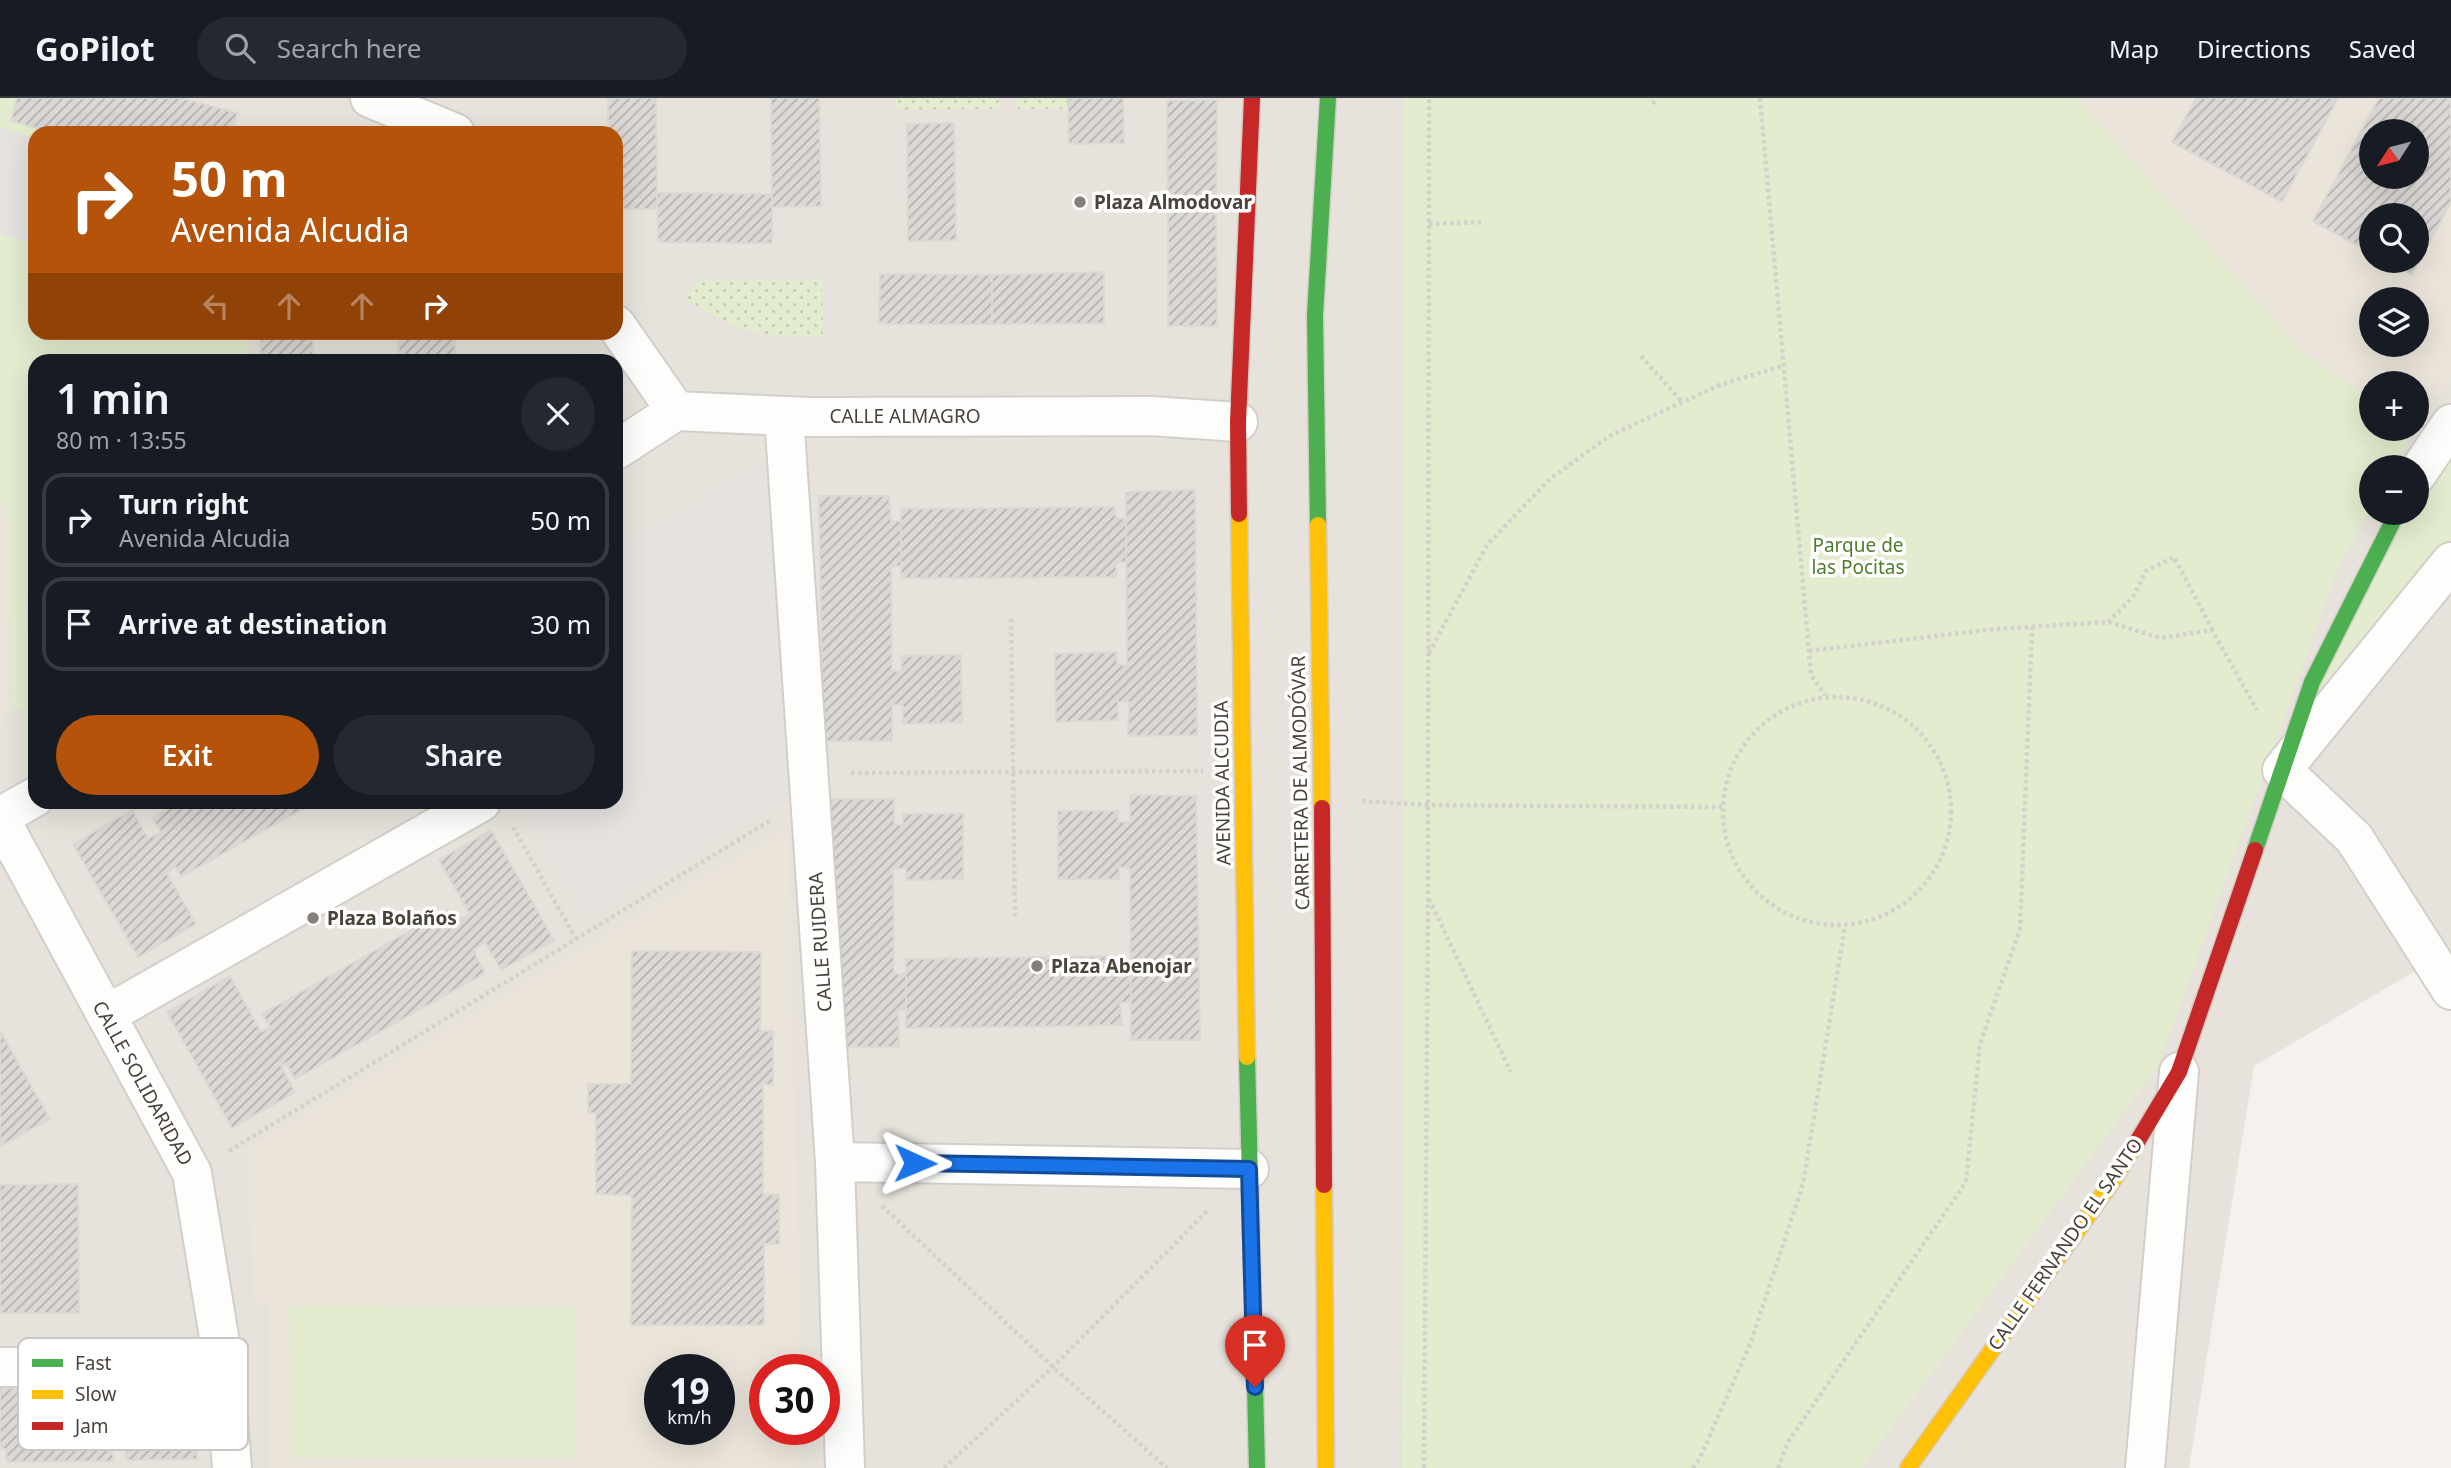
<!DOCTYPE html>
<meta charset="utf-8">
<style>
:root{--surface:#171b24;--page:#242831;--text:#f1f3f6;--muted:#9ea1a6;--line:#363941;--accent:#b45309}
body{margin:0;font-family:"Noto Sans",sans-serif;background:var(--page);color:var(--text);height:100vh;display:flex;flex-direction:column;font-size:26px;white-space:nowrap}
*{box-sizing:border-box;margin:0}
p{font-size:23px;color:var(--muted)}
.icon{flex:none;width:38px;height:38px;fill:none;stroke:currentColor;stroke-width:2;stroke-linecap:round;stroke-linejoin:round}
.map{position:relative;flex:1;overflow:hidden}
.sheet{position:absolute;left:28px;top:256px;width:595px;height:455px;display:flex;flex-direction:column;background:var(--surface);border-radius:21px;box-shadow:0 7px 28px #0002}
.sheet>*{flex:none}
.guide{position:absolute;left:28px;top:28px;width:595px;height:214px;border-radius:21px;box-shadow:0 7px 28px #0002;background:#b45309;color:#fff;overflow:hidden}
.needle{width:46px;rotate:234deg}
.controls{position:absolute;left:2359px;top:21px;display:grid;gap:14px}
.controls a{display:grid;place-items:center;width:70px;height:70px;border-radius:50%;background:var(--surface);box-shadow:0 7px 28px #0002;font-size:35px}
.speed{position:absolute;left:644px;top:1256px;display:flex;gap:14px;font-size:35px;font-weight:700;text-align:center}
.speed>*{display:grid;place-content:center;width:91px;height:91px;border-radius:50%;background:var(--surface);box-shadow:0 7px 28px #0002;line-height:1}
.speed small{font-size:18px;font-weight:400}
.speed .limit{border:10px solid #d22;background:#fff;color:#111}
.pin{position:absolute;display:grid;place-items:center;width:60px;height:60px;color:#fff;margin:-72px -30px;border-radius:50% 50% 50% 0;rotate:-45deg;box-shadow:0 0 7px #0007}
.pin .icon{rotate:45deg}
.me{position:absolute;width:77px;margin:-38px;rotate:91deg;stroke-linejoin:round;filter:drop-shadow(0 0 5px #0008)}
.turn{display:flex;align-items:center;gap:24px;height:147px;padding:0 28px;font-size:32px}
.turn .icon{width:91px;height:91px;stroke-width:2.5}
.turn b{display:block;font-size:49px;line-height:60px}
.lanes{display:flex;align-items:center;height:66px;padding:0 28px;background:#0003;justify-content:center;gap:35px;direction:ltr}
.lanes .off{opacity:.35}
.round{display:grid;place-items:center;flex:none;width:74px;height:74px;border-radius:37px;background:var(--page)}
.summary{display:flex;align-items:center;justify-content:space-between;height:119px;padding:0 28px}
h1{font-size:42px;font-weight:600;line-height:52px}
.action{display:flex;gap:14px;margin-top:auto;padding:14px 28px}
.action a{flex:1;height:80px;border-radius:42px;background:var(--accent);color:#fff;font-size:28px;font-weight:600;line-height:80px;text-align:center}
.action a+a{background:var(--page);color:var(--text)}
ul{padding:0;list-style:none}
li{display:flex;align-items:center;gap:21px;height:94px;margin:0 14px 10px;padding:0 14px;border:4px solid var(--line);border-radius:21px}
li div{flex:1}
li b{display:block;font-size:26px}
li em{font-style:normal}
header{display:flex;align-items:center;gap:42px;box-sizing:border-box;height:98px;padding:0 35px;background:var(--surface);border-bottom:2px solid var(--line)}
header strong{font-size:33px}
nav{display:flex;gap:38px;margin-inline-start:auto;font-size:24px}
.search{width:490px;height:63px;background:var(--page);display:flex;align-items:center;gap:18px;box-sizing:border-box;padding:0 24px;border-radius:38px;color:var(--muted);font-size:26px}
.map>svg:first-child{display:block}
</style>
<header>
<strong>GoPilot</strong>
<div class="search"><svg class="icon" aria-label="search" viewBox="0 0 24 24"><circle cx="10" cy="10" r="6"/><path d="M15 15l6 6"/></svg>Search here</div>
<nav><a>Map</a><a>Directions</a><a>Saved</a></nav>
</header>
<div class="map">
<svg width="2451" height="1370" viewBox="0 0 2451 1370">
<defs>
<pattern id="grass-dots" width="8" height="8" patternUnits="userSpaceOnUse" patternTransform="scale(1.75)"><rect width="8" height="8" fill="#e3eccf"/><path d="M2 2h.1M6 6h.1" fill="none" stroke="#c4ccb2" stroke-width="1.8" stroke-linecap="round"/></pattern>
<pattern id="building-hatch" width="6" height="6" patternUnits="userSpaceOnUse" patternTransform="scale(1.75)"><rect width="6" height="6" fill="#dcd8d5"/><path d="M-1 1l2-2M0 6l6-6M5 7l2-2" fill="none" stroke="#b4b1ae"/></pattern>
</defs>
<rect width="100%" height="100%" fill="#f4f1ee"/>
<path fill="#e7e3dc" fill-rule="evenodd" d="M0,0H2451V852L2254,968L2189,1370H0ZM2371,33H2417V79H2371ZM35,35H616V234H35ZM2371,117H2417V163H2371ZM2371,201H2417V247H2371ZM35,262H616V704H35ZM2371,285H2417V331H2371ZM2371,369H2417V415H2371ZM660,1272H719V1332H660ZM765,1272H824V1332H765Z"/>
<g fill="#eae4da" fill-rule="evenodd">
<path d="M2076,0H2451V281L2417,329V285H2371V300L2304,255ZM2371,33H2417V79H2371ZM2371,117H2417V163H2371ZM2371,201H2417V247H2371Z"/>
<path d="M0,404L8,407L12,611L0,628Z"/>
<path d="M788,729L801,1272H765V1332H802L803,1370H269V1207L254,1203L247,1051ZM660,1272H719V1332H660Z"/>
</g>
<g fill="url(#grass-dots)">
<path d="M894,0H1000V11L894,12Z"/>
<rect x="1018" y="0" width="50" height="11"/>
<path d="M822,181L823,239L772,237L739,230L684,201L700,183Z"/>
</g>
<g fill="#e3eccf">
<path d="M0,0H17L11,23L57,35H35V234L249,235L250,262H35V612L33,613L12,611L8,407L0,404Z"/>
<path d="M1404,0H2076L2304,255L2371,300V331H2416L2394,369H2371V410L2338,470L2158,968L1862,1370H1402Z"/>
<path d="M2451,326V469L2282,672L2398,415H2417V376Z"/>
<path d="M290,1208L576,1210V1360L291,1359Z"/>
</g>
<g fill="#e6e2df">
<path d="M0,30L35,40V146L0,136Z"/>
<path d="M769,362L786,697L587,817L521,704H616V451Z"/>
<path d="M35,493V612L33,613L25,498Z"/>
</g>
<g fill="url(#building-hatch)" stroke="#dcd8d4" stroke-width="2" fill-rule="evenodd">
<path d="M17,0H181L237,15L232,35H57L11,23Z"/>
<path d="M608,0H656L657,111H616V35H608Z"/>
<path d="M771,0H819L821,108L772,109Z"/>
<path d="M1068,0H1123L1124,45L1069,46Z"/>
<path d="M2196,0H2338L2282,104L2172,44Z"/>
<path d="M2379,0H2451V104L2412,177L2386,163H2417V117H2371V155L2313,123ZM2371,33H2417V79H2371Z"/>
<path d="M1217,2L1216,114H1168L1167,3Z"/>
<path d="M954,25L956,142L908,143L907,26Z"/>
<path d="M657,95L772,96V145L658,144Z"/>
<path d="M1168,114H1216L1217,228H1168Z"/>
<path d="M1104,174V225L992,226V177Z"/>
<path d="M880,176L992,177V226H879Z"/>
<path d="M260,234H313V262H261Z"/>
<path d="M398,234H454L455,262H399Z"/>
<path d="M1195,392L1197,637L1128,638L1129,604H1118V622L1056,624L1055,556L1117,554V567H1127L1126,394Z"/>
<path d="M819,398H889L891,424L901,423V468H891L892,573H902L901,558L961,557L962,624L903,626V606L892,607V643H823Z"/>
<path d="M1114,409L1116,421L1126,420V464H1116V479L901,480V411Z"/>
<path d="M1130,697L1196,698L1200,942H1131L1130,771L1119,769V781H1058V713H1118V724H1130Z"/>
<path d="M826,701H894V727H903V716H963V781L906,782V770L893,771L894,876H907L906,912H898L899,949H828Z"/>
<path d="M180,704H315L181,779L175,768L167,776L196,826L138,859L73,746L132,712L148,741L161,734L152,720Z"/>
<path d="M491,732L554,842L501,872L485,844L473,852L485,875L295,981L286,965L281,968L295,994L232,1030L167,914L230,878L261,934L270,929L262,916L447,812L454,824L470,816L439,762Z"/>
<path d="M632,853L761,854L760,933H773V987L763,986V1096L779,1097V1146H764V1227H631L632,1097L596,1096V1015H588V986H631Z"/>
<path d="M1120,858L1121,871H1130L1131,905L1120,904L1122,927L906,930V861Z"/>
<path d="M0,933L50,1021L0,1048Z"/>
<path d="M78,1086L79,1215H0V1087Z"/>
<path d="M81,1288H112V1298L196,1297L197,1361L127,1362L126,1351L113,1350V1363L7,1364L6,1351H0V1290L40,1289V1297L81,1296Z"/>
</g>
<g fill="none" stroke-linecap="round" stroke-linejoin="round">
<defs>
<g id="street">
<path d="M370,0L455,35"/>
<path d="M616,227L676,313L808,319L1151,318L1238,324"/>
<path d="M784,318L835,1064L845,1370"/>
<path d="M616,352L676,313"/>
<path d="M2417,376L2451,326"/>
<path d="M2451,464L2282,672L2354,740L2451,892"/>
<path d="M0,719L35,699"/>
<path d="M0,721L192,1075L224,1269L232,1370"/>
<path d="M106,917L481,704"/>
<path d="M835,1064L1249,1071"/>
<path d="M0,1269H224"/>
<path d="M2145,1370L2179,974"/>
</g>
<g id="fast">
<path d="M1318,427L1315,217L1328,0"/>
<path d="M2255,752L2312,584L2397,415"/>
<path d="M1247,959L1257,1370"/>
</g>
<g id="slow">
<path d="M1239,416L1247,959"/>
<path d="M1318,427L1322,710"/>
<path d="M1324,1087L1326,1370"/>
<path d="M1908,1370L2114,1081L2137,1044"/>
</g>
<g id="jam">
<path d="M1239,416L1238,324L1252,0"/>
<path d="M1322,710L1324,1087"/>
<path d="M2137,1044L2179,974L2255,752"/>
</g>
</defs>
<use href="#street" stroke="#d2cfcb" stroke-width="42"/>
<use href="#fast" stroke="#d2cec5" stroke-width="19"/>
<use href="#slow" stroke="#d2cec5" stroke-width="19"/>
<use href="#jam" stroke="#d2cec5" stroke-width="19"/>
<g stroke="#d3d1cc" stroke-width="4.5" stroke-dasharray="3.5 3.5" stroke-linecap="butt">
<path d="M1760,0L1811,577L1825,597"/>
<path d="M1653,6L1657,0"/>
<path d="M1429,126L1481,124"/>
<path d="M1641,258L1682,304"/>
<path d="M1011,521L1015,819"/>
<path d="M2108,524L2133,499L2146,473L2174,459L2212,531"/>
<path d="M1809,553L1995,531L2108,524L2161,540L2212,532L2257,612"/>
<path d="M1429,555L1487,447L1550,381L1609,338L1722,286L1783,268"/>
<circle cx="1837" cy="713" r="114"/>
<path d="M851,675L1203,673"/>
<path d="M1362,703L1429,707L1722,709"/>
<path d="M513,729L576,841"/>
<path d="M1429,801L1511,974"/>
<path d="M229,1053L771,722"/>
<path d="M882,1108L1053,1269L1167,1370"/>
<path d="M944,1370L1053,1269L1209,1111"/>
<path d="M1424,1370L1428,799L1429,0"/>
<path d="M1693,1370L1700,1360L1751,1244L1803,1086L1845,828"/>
<path d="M1778,1370L1788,1344L1966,1084L1980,946L2020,831L2032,529"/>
</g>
<use href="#street" stroke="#fdfdfc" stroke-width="38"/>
<use href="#fast" stroke="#4caf50" stroke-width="16"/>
<use href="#slow" stroke="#ffc107" stroke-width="16"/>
<use href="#jam" stroke="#c62828" stroke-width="16"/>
</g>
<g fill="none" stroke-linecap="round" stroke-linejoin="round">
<defs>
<path id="route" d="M915,1065L1249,1071L1255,1289"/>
</defs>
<use href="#route" stroke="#114b97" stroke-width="18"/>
<use href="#route" stroke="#1a73e8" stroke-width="12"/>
</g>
<g fill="#868078" stroke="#fff" stroke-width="2.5">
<circle cx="1080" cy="104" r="7"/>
<circle cx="313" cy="820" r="7"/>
<circle cx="1037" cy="868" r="7"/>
</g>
<g text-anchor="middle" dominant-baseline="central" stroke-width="7" stroke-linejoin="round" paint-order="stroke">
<g font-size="19" font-weight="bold" fill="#4a4339" stroke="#fff" text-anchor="start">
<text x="1094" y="104">Plaza Almodovar</text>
<text x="327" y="820">Plaza Bolaños</text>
<text x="1051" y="868">Plaza Abenojar</text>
</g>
<g font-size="19" fill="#4a4339" stroke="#fff">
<text x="905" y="318">CALLE ALMAGRO</text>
<text transform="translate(1222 685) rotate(-91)">AVENIDA ALCUDIA</text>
<text transform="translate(1300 685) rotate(-91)">CARRETERA DE ALMODÓVAR</text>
<text transform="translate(820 844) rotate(-94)">CALLE RUIDERA</text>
<text transform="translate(143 985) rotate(61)">CALLE SOLIDARIDAD</text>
<text transform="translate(2065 1146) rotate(-55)">CALLE FERNANDO EL SANTO</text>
</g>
<g font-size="19" fill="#507c2c" stroke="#fff">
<text x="1858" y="447">Parque de<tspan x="1858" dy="22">las Pocitas</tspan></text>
</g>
</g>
<rect x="18" y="1240" width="230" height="112" rx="10" fill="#fff" stroke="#c9c7c4" stroke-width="2"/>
<rect x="32" y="1261" width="31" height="8" fill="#4caf50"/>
<rect x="32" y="1292" width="31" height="9" fill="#ffc107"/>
<rect x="32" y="1324" width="31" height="8" fill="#c62828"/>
<g font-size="19" fill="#4a4339">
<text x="75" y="1272">Fast</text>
<text x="75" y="1303">Slow</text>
<text x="75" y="1335">Jam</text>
</g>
</svg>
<div class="controls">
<a><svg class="needle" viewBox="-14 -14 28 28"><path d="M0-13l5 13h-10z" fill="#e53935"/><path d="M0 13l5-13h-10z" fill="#9ea1a6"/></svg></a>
<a><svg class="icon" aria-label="search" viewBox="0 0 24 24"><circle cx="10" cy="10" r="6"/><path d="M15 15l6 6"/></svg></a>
<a><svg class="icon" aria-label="layers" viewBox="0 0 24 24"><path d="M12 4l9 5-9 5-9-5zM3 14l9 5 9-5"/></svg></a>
<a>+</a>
<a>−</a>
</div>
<div class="speed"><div>19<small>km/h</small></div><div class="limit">30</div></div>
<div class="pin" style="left:1255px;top:1289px;background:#d93025"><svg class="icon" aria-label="arrive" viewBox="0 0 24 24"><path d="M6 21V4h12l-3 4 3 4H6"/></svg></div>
<svg class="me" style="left:915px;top:1065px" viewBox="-20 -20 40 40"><path d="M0-17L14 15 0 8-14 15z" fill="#1a73e8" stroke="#fff" stroke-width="4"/></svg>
<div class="guide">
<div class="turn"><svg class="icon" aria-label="right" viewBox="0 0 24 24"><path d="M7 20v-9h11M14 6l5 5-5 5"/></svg><div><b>50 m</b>Avenida Alcudia</div></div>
<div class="lanes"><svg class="icon off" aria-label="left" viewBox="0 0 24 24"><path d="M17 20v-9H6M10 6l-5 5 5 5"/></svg><svg class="icon off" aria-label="ahead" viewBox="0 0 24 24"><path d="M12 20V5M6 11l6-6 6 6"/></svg><svg class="icon off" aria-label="ahead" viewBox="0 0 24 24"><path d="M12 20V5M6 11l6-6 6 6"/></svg><svg class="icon" aria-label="right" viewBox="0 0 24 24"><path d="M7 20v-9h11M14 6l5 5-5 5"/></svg></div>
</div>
<section class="sheet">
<div class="summary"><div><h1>1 min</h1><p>80 m · 13:55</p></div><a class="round"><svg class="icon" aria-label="close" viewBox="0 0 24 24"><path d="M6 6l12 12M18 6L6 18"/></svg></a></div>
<ul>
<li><svg class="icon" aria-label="right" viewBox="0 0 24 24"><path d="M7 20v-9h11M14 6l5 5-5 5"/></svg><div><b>Turn right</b><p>Avenida Alcudia</p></div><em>50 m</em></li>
<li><svg class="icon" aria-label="arrive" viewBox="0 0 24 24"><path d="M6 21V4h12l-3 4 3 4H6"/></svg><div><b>Arrive at destination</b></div><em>30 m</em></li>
</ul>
<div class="action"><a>Exit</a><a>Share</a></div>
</section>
</div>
